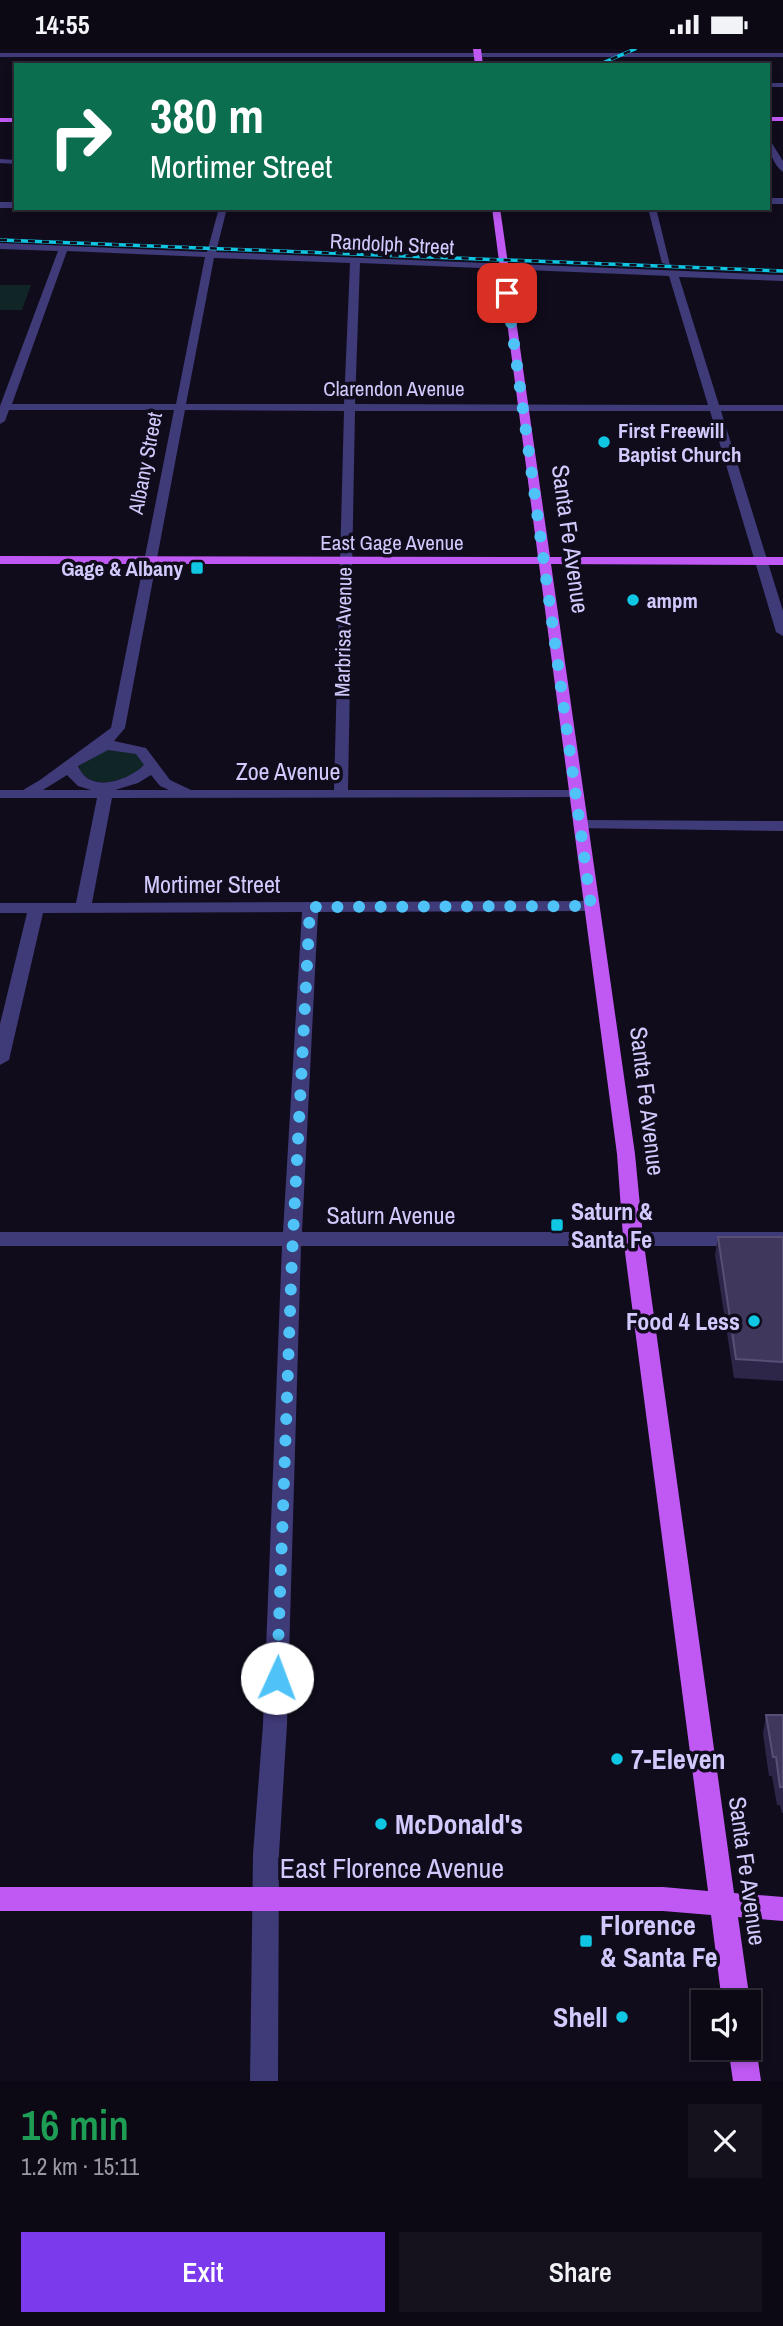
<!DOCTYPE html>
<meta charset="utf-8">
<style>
:root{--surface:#0c0915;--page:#15121e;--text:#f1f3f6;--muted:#9a9aa0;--line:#2c2a34;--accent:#7c3aed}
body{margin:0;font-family:"Archivo Narrow",sans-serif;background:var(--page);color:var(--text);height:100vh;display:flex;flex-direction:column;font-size:26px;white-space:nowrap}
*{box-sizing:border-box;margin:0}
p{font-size:23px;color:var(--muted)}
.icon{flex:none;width:38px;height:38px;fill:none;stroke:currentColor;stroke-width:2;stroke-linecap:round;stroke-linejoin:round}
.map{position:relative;height:2032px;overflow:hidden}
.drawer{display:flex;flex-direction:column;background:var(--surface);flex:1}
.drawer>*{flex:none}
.guide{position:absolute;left:14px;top:14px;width:756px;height:147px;border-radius:0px;box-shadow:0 4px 10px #0003,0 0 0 2px var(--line);background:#0b6e4f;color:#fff;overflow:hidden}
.fabs{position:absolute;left:691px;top:1941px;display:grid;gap:14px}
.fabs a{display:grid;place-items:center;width:70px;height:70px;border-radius:0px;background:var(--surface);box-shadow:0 4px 10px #0003,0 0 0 2px var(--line);font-size:35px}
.pin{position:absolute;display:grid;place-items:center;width:60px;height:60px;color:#fff;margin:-30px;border-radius:14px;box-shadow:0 4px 10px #0006}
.me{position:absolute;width:77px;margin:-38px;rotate:2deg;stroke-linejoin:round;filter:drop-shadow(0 0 5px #0008)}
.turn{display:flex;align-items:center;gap:24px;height:147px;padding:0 21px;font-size:32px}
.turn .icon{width:91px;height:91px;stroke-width:2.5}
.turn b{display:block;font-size:49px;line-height:60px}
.round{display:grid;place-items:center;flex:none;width:74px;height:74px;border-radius:0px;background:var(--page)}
.summary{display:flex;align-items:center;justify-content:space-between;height:119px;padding:0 21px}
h1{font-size:42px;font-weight:600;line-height:52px;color:#1e9e55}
.primary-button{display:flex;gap:14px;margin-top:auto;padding:14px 21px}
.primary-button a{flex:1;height:80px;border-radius:0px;background:var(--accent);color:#fff;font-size:28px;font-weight:600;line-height:80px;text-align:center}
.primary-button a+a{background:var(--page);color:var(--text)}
.status{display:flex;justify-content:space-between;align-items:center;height:49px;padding:0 35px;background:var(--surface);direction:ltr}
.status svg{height:19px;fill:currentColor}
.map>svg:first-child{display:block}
</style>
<div class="status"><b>14:55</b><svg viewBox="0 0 49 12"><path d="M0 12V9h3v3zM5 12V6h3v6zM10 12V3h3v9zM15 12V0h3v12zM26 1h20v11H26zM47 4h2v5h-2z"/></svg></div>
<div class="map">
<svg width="783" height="2032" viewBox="0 0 783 2032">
<rect width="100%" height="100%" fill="#100c1c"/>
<g fill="#102525">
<path d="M0,236H31L22,261H0Z"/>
<path d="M120,700L138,705L145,716L142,722C122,730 99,742 80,723L79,716L104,701Z"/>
</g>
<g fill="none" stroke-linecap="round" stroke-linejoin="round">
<g fill="#3f3a78" fill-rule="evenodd">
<rect x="0" y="4" width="783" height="4"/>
<rect x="768" y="34" width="15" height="4"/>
<path d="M768,88L783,112V123C773,116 768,100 768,88Z"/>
<path d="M0,110L16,111V115L0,114Z"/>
<rect x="768" y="149" width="15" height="6"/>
<rect x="0" y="153" width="16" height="6"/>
<path d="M219,159H227L216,203L783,226V232L679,228L719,356H783V362H721L783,562V587L776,583L710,362H355L348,741H577L584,745L582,748L112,749L92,854L591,852L599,857L591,862L318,863L302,1183H783V1197H301L287,1675L279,1805L278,2032H250L253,1805L263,1675L282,1197H0V1183H283L302,863L43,864L9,1011L0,1016V975L27,864H0V854H76L97,749H0V741H23L40,731L111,679L174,361H9L5,372L0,375V357L58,202L0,200V194L207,203ZM67,202L205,208L176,355H12ZM214,209L350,214L344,355H186ZM360,214L669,227L708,356L355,355ZM185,361L344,362L334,741H191L170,731L146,699L114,692L125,679ZM108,701L136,705L144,716C128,732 89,745 78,717ZM67,726L78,737L91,741H43ZM151,726L160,737L169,741H115L138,734Z"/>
<path d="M648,159H656L670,216L662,214Z"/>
<path d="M581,771L783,772V782L576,779L573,776Z"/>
</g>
<g fill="#c059f4" fill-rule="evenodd">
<path d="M473,0H481L483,16H475Z"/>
<rect x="768" y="68" width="15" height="4"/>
<rect x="0" y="69" width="16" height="4"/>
<path d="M492,159H500L550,508H783V516L551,515L635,1105L643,1188L734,1844L783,1848V1872L738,1868L750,1953L749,1954L722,1953L711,1866L663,1862H0V1838H663L708,1842L623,1188L617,1105L539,515H0V507L538,508Z"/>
<path d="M749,1987L756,1998L761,2032H733L728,1998H749Z"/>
</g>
<defs>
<g id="rail">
<path d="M598,16L635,0"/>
<path d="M0,191L783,222"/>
</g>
</defs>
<use href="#rail" stroke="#0fc6e3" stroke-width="3.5"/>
<use href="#rail" stroke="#100c1c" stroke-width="2.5" stroke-dasharray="7" stroke-linecap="butt"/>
</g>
<g fill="#2e2649">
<path d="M718,1188H783V1332L734,1329L715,1206Z"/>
<path d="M766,1666H783V1764H782L780,1756H777L772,1727H769L763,1685Z"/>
</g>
<g fill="#40385c" stroke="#574f75" stroke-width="2">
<path d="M718,1188H783V1313L736,1310Z"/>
<path d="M766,1666H783V1738H780L776,1708H773Z"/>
</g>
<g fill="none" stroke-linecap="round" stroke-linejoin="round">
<path stroke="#4fc3f7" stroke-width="12" stroke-dasharray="0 21.6" d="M277,1629L292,1207L310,858L591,857L507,244"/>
</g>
<g fill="#0fc6e3" stroke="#100c1c" stroke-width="2.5">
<circle cx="604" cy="393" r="7"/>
<rect x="190" y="512" width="14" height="14" rx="3.5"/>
<circle cx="633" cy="551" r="7"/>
<rect x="550" y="1169" width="14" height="14" rx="3.5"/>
<circle cx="754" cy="1272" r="7"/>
<circle cx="617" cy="1710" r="7"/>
<circle cx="381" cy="1775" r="7"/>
<rect x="579" y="1885" width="14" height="14" rx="3.5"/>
<circle cx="622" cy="1968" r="7"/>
</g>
<g text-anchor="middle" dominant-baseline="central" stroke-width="7" stroke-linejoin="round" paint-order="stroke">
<g font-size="21" fill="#d2cafc" stroke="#100c1c">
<text transform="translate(392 195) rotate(3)">Randolph Street</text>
<text x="394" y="339">Clarendon Avenue</text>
<text transform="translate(145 414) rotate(-79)">Albany Street</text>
<text x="392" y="493">East Gage Avenue</text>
<text transform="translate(343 583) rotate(-89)">Marbrisa Avenue</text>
</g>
<g font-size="21" font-weight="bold" fill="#d2cafc" stroke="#100c1c" text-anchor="start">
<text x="618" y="381">First Freewill<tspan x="618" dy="24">Baptist Church</tspan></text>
<text x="183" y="519" text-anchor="end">Gage &amp; Albany</text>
<text x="647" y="551">ampm</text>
</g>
<g font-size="24" fill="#d2cafc" stroke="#100c1c">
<text transform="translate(571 490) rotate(82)">Santa Fe Avenue</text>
<text x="288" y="722">Zoe Avenue</text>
<text x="212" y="835">Mortimer Street</text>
<text transform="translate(648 1052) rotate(83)">Santa Fe Avenue</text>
<text x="391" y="1166">Saturn Avenue</text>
<text transform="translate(748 1822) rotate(82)">Santa Fe Avenue</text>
</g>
<g font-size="24" font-weight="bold" fill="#d2cafc" stroke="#100c1c" text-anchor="start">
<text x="571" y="1162">Saturn &amp;<tspan x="571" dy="28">Santa Fe</tspan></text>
<text x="740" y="1272" text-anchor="end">Food 4 Less</text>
</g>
<g font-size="28" font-weight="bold" fill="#d2cafc" stroke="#100c1c" text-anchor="start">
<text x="631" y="1710">7-Eleven</text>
<text x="395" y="1775">McDonald's</text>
<text x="600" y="1876">Florence<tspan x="600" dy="32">&amp; Santa Fe</tspan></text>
<text x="608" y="1968" text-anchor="end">Shell</text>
</g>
<g font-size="28" fill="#d2cafc" stroke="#100c1c">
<text x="392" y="1819">East Florence Avenue</text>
</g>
</g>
</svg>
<div class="fabs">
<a><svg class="icon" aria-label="sound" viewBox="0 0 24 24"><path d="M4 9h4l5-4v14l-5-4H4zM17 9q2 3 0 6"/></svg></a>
</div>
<div class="pin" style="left:507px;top:244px;background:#d93025"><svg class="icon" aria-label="arrive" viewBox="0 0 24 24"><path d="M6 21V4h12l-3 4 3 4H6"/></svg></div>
<svg class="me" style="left:277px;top:1629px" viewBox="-20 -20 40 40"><circle r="19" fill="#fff"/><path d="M0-13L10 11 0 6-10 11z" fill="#4fc3f7"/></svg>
<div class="guide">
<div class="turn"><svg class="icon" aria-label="right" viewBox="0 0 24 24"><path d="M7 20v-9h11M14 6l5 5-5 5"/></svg><div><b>380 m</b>Mortimer Street</div></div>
</div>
</div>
<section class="drawer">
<div class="summary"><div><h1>16 min</h1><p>1.2 km · 15:11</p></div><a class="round"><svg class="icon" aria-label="close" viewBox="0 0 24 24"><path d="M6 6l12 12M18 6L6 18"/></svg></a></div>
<div class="primary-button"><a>Exit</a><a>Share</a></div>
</section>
